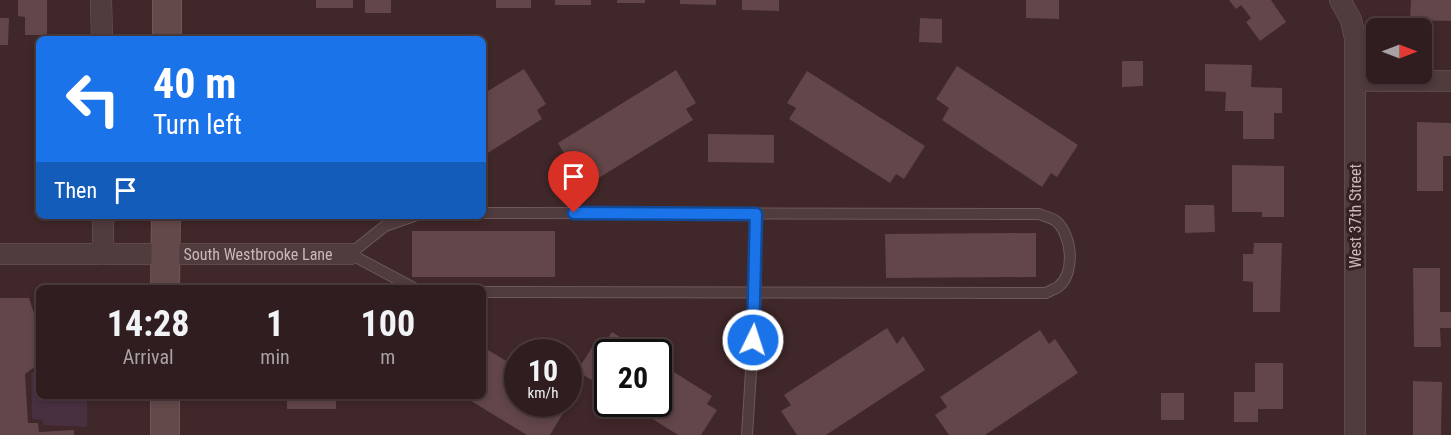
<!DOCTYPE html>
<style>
:root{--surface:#301d1f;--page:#3c2a2c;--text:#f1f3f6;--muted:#a8a2a4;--line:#4b3b3d}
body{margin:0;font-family:"Roboto Condensed",sans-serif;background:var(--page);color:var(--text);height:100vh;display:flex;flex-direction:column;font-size:22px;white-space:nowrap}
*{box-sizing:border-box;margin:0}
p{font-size:20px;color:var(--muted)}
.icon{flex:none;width:33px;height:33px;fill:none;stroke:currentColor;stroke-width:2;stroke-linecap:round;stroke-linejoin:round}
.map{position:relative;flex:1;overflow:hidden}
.sheet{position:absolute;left:36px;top:285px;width:450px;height:114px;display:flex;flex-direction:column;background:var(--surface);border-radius:9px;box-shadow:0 3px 9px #0003,0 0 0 2px var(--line)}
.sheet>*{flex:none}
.guide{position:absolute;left:36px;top:36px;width:450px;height:183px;border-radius:9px;box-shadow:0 3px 9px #0003,0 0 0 2px var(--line);background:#1a73e8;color:#fff;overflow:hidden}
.needle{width:39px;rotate:90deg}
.controls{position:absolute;left:1366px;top:18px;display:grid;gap:12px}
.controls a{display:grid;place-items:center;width:66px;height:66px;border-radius:9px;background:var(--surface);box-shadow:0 3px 9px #0003,0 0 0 2px var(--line);font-size:30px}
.speed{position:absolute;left:504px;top:339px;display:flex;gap:12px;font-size:30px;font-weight:700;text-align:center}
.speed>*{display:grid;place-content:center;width:78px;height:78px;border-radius:50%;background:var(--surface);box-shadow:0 3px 9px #0003,0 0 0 2px var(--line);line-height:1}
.speed small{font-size:15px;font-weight:400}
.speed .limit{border:3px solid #111;border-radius:9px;background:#fff;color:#111}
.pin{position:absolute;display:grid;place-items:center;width:51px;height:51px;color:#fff;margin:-62px -26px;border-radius:50% 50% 50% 0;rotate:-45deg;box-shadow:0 0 6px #0007}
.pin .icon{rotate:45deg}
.me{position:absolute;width:66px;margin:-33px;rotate:4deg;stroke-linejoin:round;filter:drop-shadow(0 0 4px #0008)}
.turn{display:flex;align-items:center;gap:21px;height:126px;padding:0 18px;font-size:27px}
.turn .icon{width:78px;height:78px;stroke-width:2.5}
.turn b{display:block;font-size:42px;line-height:51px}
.then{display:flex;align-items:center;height:57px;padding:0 18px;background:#0003;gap:12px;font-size:22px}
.eta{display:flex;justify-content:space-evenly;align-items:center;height:102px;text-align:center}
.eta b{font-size:36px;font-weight:700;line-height:42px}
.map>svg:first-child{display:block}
</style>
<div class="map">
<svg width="1451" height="435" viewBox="0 0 1451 435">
<rect width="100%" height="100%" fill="#402729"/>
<path fill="#483040" d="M39,369V396H87V427L43,425L42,420L32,419L31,373Z"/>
<g fill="#624649">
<path d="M18,0H47V35H25V17L18,16Z"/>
<rect x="316" y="0" width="37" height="8"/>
<rect x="365" y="0" width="26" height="13"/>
<rect x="496" y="0" width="35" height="8"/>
<rect x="555" y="0" width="36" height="5"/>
<rect x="617" y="0" width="28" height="3"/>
<path d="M680,0H716V5L680,4Z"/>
<path d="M742,0H779V11L742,10Z"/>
<path d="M1026,0H1059V19L1026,18Z"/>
<path d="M1229,0H1271L1286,22L1260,41L1246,22L1251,18L1241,5L1236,9Z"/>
<path d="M1411,0H1451V21L1410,20Z"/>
<path d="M0,18H9L8,45H0Z"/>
<path d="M920,18L942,19V43L919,42Z"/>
<path d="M1122,61H1143V86L1122,87Z"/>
<path d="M1205,64L1252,65L1251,87L1282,88V113H1274V139H1243V111H1225L1226,92L1205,91Z"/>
<path d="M957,66L1078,145L1057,177L1051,173L1042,187L942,120L949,108L936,99Z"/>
<path d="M524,69L546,104L537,110L542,119L483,156V94Z"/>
<path d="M676,70L696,103L686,109L693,120L592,182L586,172L578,177L558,143Z"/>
<path d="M807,71L925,146L904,179L896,174L890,183L789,119L796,108L787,103Z"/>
<path d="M1417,122L1451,123V156H1443V191H1417Z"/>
<path d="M708,134L774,135V163L708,162Z"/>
<path d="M1232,165L1284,166V217H1262V212H1232Z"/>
<path d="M1185,205H1214L1215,232L1185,233Z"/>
<rect x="412" y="231" width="143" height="46"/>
<path d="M1036,233V277L886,278L885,234Z"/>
<path d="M1254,243H1282L1280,312H1253V282L1243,281V254H1253Z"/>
<path d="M1413,268H1440V312H1451V328H1440L1441,347H1414Z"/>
<path d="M0,298H29L35,316L39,317V364L25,374L28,423H38L39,432L74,430V435H0Z"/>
<path d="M887,328L897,344L903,336L925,370L826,435H797L781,411L791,405L784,395Z"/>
<path d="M1040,330L1049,344L1055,339L1078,373L985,435H949L935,415L947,407L940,397Z"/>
<path d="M612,332L644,352H608V390L577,371L598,338L605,343Z"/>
<path d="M483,347L518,368V404H557L565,410L550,435H527L463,396H483Z"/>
<path d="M658,362L712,396L707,404L717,410L701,435H678L629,404H658Z"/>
<path d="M1255,363H1283V409H1258V422H1234V392H1255Z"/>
<path d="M1413,381L1442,382L1441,435H1413Z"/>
<rect x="1161" y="393" width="23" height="27"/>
<rect x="287" y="396" width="49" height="13"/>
</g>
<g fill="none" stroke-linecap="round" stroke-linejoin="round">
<defs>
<g id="service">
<path d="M483,213L1039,214C1044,216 1052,218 1056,221C1072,235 1076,273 1058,287C1055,289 1049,291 1046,293L483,292"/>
<path d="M414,216L385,226L350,254L414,288"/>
<path d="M747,435L756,292V214"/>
</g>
<g id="minor">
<path d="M101,0L102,39"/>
<path d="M1340,0L1351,20L1355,38V435"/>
<path d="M1355,81H1451"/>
<path d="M103,216V254"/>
<path id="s1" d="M0,254H350"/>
</g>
<g id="secondary">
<path d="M167,39V0"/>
<path d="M165,288L166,216"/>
<path d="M165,396V435"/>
</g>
</defs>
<use href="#service" stroke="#6d595b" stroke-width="12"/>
<use href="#minor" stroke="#6d595b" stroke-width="22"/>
<use href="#secondary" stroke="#6d595b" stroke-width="30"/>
<use href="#service" stroke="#503b3d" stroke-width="10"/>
<use href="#minor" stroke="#503b3d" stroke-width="21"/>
<use href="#secondary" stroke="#63494a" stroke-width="28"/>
</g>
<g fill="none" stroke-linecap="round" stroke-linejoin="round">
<defs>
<path id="route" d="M574,213L756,214L753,340"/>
</defs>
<use href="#route" stroke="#114b97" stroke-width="15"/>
<use href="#route" stroke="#1a73e8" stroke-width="10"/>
</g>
<g text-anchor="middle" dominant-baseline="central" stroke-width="6" stroke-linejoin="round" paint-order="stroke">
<g font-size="16" fill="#cab8b9" stroke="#352022">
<text transform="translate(1355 216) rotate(-90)">West 37th Street</text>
<text stroke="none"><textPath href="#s1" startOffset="258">South Westbrooke Lane</textPath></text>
</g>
</g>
</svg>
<div class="controls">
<a><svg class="needle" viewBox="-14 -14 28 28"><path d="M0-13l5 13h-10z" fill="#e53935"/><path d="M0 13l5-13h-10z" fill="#a8a2a4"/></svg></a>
</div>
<div class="speed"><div>10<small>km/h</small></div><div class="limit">20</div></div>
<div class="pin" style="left:574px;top:213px;background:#d93025"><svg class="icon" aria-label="arrive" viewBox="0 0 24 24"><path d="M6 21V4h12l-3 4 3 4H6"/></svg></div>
<svg class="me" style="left:753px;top:340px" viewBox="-20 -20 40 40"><circle r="17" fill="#1a73e8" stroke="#fff" stroke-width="3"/><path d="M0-11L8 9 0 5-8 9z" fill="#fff"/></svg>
<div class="guide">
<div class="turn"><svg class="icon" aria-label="left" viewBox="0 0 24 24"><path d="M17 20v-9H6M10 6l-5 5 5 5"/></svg><div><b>40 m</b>Turn left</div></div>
<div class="then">Then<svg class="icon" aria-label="arrive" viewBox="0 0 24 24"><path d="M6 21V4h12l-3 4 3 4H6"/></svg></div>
</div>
<section class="sheet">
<div class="eta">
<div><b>14:28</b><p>Arrival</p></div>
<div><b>1</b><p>min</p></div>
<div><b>100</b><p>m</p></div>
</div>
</section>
</div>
